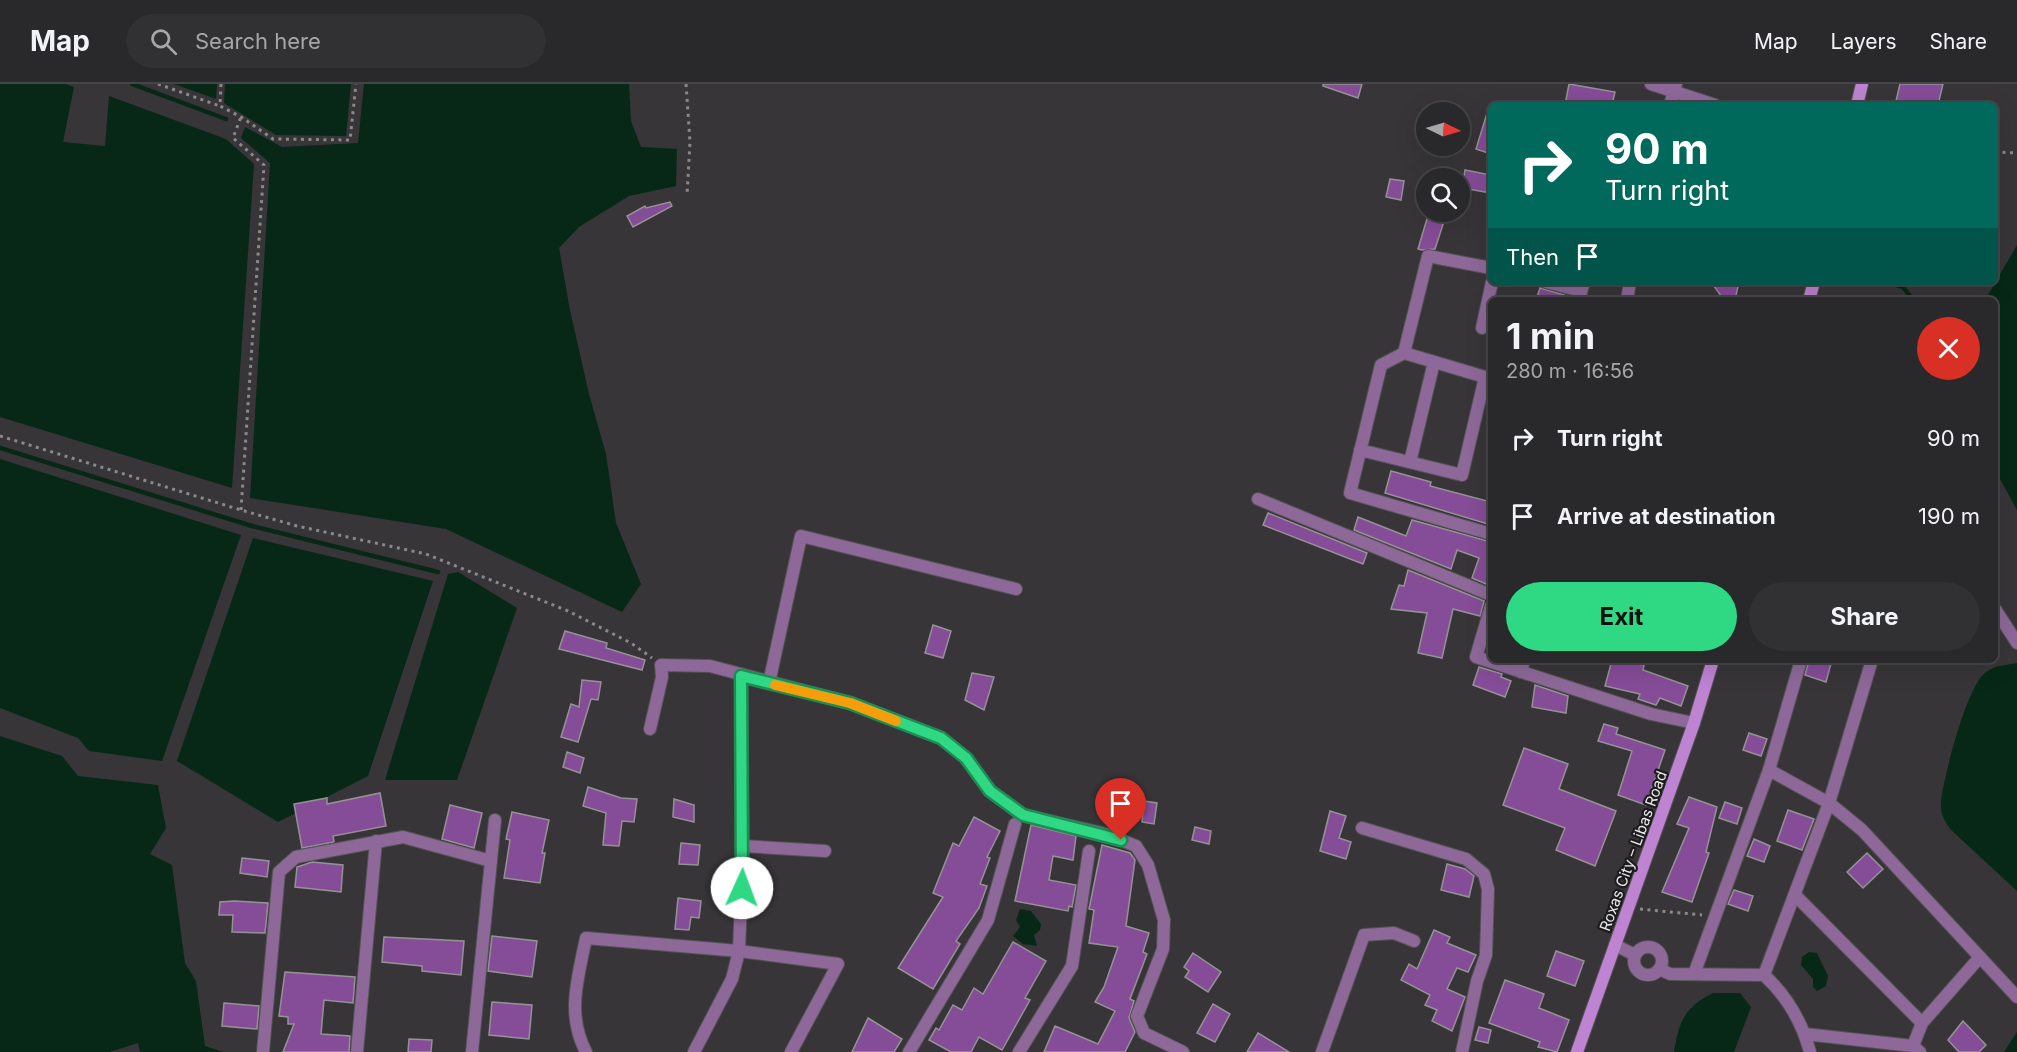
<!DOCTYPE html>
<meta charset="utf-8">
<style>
:root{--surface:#29282a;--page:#313032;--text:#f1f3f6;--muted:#a5a6a8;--line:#454447;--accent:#2fd883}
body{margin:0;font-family:Inter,sans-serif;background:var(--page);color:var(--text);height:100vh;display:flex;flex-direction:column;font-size:22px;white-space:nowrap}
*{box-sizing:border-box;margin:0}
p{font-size:20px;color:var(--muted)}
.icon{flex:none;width:33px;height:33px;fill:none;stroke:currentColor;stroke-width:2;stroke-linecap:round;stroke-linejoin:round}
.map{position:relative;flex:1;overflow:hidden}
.panel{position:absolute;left:1488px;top:213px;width:510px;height:366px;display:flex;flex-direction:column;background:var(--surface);border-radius:9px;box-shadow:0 6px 24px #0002,0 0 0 2px var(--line)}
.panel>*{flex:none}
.guide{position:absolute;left:1488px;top:18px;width:510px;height:183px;border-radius:9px;box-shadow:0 6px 24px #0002,0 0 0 2px var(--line);background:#00695c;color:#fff;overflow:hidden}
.needle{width:39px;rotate:95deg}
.tools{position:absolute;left:1416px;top:18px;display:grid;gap:12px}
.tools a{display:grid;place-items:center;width:54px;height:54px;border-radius:50%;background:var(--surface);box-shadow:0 6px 24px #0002,0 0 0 2px var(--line);font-size:30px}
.pin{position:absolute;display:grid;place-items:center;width:51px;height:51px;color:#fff;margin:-62px -26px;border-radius:50% 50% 50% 0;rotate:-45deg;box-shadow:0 0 6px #0007}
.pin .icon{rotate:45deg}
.me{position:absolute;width:66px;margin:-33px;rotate:2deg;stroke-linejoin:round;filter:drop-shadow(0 0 4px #0008)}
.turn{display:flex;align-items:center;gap:21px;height:126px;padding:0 18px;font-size:27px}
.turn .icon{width:78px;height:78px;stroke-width:2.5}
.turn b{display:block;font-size:42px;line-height:51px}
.then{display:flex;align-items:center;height:57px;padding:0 18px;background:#0003;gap:12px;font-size:22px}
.round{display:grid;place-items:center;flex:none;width:63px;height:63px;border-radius:32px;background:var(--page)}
.head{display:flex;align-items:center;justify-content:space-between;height:102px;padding:0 18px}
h1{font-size:36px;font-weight:700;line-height:45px}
.action{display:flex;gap:12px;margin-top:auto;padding:12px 18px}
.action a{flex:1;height:69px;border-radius:36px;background:var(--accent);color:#111;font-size:24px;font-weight:700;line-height:69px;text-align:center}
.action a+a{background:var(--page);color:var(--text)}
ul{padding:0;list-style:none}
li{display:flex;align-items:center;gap:18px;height:78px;padding:0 18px}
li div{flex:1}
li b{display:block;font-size:22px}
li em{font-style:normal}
header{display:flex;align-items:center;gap:36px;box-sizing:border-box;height:84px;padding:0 30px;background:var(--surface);border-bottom:2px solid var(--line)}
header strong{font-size:28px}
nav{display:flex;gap:33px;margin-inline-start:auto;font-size:21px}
.search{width:420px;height:54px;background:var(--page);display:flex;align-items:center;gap:15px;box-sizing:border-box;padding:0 21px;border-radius:33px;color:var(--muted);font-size:22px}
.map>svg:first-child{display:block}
</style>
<header>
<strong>Map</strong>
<div class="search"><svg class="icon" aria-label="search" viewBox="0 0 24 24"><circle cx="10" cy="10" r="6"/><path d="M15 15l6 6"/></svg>Search here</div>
<nav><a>Map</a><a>Layers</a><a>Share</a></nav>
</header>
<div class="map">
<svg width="2017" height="968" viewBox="0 0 2017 968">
<rect width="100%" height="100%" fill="#373538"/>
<g fill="#072816">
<path d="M0,0H66L74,3L63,58L105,62L109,12L226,55L254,80L232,404L0,333Z"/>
<path d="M174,0H217L216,15Z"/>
<path d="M225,0H351L346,52L276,51L224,19Z"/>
<path d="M364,0H629L631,37L641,63L677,65L676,102L629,112L579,143L559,164L570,226L589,310L606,370L616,439L641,500L622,528L446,445L250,414L270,79L241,54L245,43L282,63L358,59Z"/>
<path d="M2017,161V426L1995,386V216H1985Z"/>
<path d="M0,375L241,451L162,677L89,667L78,654L0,624Z"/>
<path d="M253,454L433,497L368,692L278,738L177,677Z"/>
<path d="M458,488L517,524L457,696H385L448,490Z"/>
<path d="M2017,579V807L1951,746C1944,737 1940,729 1941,717C1944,692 1967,601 1986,588C1995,581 2007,581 2017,579Z"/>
<path d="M0,652L62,672L78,692L158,701L166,744L150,770L172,781L185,879L196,897L205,962L223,968H140L138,959L110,968H0Z"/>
<path d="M1020,825L1031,827L1041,840L1040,846L1034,851L1037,862L1023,860L1013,852L1020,843L1016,836Z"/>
<path d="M1809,868L1817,869L1828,892L1826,902L1817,907L1813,903V895L1801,881L1802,873Z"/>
<path d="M1713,909H1740L1751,923L1734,968H1674C1679,937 1684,924 1713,909Z"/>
<path d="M2017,948V968H2004Z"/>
</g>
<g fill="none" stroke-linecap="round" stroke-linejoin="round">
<g stroke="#072816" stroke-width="4.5">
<path d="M132,0L226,35"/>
<path d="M1887,198L1903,203L1913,216"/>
<path d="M0,364L252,442L438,488"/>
</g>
</g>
<g fill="#854c97" stroke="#959296" stroke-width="1.5">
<path d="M1323,0H1362L1358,14L1323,2Z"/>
<path d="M1569,0L1615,8L1612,21H1565Z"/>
<path d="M1900,0H1943L1938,21H1895Z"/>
<path d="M1488,26H1491V70L1476,65Z"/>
<path d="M1465,86L1491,91V109L1462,104Z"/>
<path d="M1390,95L1404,97L1401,116L1386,113Z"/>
<path d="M670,118L672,122L633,143L627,132L645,122L646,124Z"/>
<path d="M1429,128H1447L1435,165L1422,166L1418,165Z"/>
<path d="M1711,198H1739L1735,216H1724Z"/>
<path d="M1540,204L1571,213V216H1536Z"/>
<path d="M1391,387L1431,398L1430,402L1491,418V441L1385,409Z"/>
<path d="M1268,429L1367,469L1363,480L1263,441Z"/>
<path d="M1358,433L1406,452L1412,436L1491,458V502L1472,494L1479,474L1457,466L1451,485L1354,446Z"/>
<path d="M1408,486L1484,517L1480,532L1453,525L1442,574L1418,569L1427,529L1391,525L1399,501L1404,502Z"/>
<path d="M933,541L951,547L943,574L925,569Z"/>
<path d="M565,547L607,559L606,564L645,576L642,586L559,565Z"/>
<path d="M1612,576L1644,581L1643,586L1688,602L1681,622L1660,614L1656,621L1638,615L1640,610L1605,602Z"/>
<path d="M1809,576H1832L1826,598L1805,591Z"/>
<path d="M1479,583L1502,590L1501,593L1511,597L1505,613L1473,601Z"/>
<path d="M972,589L994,593L984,626L965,616Z"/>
<path d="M582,596L601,598L598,616L591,615L578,658L561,653L571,620L579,623Z"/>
<path d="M1535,601L1568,612L1566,629L1532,623Z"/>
<path d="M1604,640L1618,644L1616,650L1665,666L1646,721L1618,711L1632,667L1598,657Z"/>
<path d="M1749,649L1767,655L1761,672L1743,666Z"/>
<path d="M1524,664L1568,680L1559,705L1616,727L1595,782L1556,766L1565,744L1503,721Z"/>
<path d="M567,668L584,674L580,689L563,683Z"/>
<path d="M588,703L621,714L637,715L634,738L622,737L619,762L603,761L606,729L583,722Z"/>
<path d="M380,709L386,742L333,752L334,758L302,764L294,720L327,714V720Z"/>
<path d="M1689,713L1717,723L1706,768L1709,769L1692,818L1662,808L1689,744L1677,740Z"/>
<path d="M674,715L694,721V738L673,733Z"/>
<path d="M1144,717L1157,719L1154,740L1142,738Z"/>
<path d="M1725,718L1742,724L1737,740L1719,734Z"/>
<path d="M450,721L482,729L474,764L442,755Z"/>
<path d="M1788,726L1814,735L1802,766L1777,757Z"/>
<path d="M1330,727L1346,732L1339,754L1351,758L1346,775L1320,767Z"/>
<path d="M512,728L549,736L542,769H545L540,799L504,794L510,756L506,755Z"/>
<path d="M974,733L1000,747L987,773L990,774L980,800L987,802L979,824L956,857L960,860L933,905L898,884L943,813L933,809L953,759L959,762Z"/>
<path d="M1031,741L1076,752L1073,776L1053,772L1049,796L1076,801L1072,823L1069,822L1068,827L1015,817Z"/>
<path d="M1195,743L1211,747L1209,760L1192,756Z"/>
<path d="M1754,755L1770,762L1764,778L1747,772Z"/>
<path d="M681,759L700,761L698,781L679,780Z"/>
<path d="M1102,761L1130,769L1135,776L1126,842L1149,849L1143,868L1147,870L1130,915L1134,917L1129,934L1135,948L1125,968H1044L1055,942L1098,960L1115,927L1095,918L1104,903L1118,863L1089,859L1094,826L1089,825Z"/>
<path d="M1867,769L1883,785L1863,804L1847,788Z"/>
<path d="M242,774L269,777L267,793L240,789Z"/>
<path d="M312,778L343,781L341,808L295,803L297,783Z"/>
<path d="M1447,780L1465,785L1474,792L1469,813L1441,806Z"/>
<path d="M1734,806L1753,812L1748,827L1728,820Z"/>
<path d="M678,814L701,817L699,834L691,833L689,846L675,845Z"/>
<path d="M234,817L268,819L265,849L232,848L233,831H219L220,818Z"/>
<path d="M1434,846L1450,853L1447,859L1476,871L1468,888L1457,884L1447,905L1465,913L1452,947L1432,937L1437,926L1425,921L1430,911L1401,896L1409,880L1417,885Z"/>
<path d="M492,852L537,857L532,893L488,887Z"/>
<path d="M384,853L464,857L461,891L422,887V882L382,878Z"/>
<path d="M1013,858L1046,877L1025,914L1030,916L1002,966L979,953L971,968H951L929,956L936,944L939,946L953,921L962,926L974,904L983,910Z"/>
<path d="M1556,867L1584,877L1575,902L1547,892Z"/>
<path d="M1193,869L1221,888L1208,908L1185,893L1189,887L1184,883Z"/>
<path d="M285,888L355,893L353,919L324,916L321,950L350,952L349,968H283L294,940H288V933L279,932Z"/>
<path d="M1505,896L1544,910L1539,924L1569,936L1557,968L1538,963L1540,958L1489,939Z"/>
<path d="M492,918L532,921L529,955L489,951Z"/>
<path d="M224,919L259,922L257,945L222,942Z"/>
<path d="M1213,920L1230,930L1215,958L1197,949Z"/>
<path d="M868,934L902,955L894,968H852Z"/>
<path d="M1963,937L1986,961L1979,968H1959L1948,956Z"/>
<path d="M1479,943L1491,946L1488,959L1475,956Z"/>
<path d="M1258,949L1289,968H1247Z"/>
<path d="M409,955L432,956L431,968H408Z"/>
</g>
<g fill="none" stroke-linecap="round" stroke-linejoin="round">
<defs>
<g id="minor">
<path d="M1651,0L1715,21"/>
<path d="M1670,21L1676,0"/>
<path d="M1546,198L1581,207"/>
<path d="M1579,216L1584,198"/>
<path d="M1627,216L1630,198"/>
<path d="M1482,244L1492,198"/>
<path d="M1404,269L1428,172L1491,184"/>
<path d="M1360,366L1462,391L1485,293L1404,269L1381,281L1350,409L1491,450"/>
<path d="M1410,378L1434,278"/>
<path d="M1258,415L1491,511"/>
<path d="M1491,522L1476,573L1651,630L1694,639"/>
<path d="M1995,525L2017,559"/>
<path d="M1521,588L1524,576"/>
<path d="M769,599L801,452L1016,505"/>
<path d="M650,645L662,593L661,581L710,582L850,619L941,654L966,674L990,707L1023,731L1106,750L1136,762L1148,781L1164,836L1163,865L1137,932L1144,949L1183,968"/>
<path d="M1769,686L1829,719L1862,746L2017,913"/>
<path d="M1362,744L1466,775L1484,790L1488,805L1486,871L1477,897L1462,968"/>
<path d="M743,762L825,767"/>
<path d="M1795,811L1922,939"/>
<path d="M1615,861L1635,871"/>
<circle cx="1648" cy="877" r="14"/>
<path d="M1659,885L1670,890L1764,891C1787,912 1802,938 1810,968"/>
<path d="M1694,890L1769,686L1801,576"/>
<path d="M1764,891L1829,719L1872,576"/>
<path d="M1805,950L1913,962L1920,968"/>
<path d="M1913,962L1922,939L1980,873"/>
<path d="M263,968L279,788L296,773L403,753L491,777"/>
<path d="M357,968L376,757"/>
<path d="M472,968L495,736"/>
<path d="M586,968C566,930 578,894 586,854L739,867L838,880L791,968"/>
<path d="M694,968L732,895L739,867L743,762L741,592"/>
<path d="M909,968L988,836L1015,740"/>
<path d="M1019,968L1072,882L1089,767"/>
<path d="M1322,968L1364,851L1394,849L1414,857"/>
</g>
<g id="secondary">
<path d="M1857,21L1862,0"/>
<path d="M1809,216L1814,198"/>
<path d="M1577,968L1694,639L1713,576"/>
</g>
</defs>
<use href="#minor" stroke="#545254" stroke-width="14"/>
<use href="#secondary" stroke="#545254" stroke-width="14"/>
<g stroke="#8a888a" stroke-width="3" stroke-dasharray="3 4.5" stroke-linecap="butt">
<path d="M158,0L220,22"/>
<path d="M221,0L220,22L241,33L273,55L350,56L356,0"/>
<path d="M686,0L690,58L687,111"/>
<path d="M1995,68L2017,69"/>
<path d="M0,352L241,426L297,442L426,470L568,527L631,559L652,574"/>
<path d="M241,426L264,81L233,54L241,33"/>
<path d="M1640,825L1702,831"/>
</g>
<use href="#minor" stroke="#8d6899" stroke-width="12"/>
<use href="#secondary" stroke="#be83d1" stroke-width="12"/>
</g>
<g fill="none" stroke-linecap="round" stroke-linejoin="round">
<defs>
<path id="route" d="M742,804L741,592L850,619L941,654L966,674L990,707L1023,731L1121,756"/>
</defs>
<use href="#route" stroke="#1f8c55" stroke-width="15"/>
<use href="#route" stroke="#2fd883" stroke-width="10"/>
<path stroke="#f59e0b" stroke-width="10" d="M775,601L850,619L896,637"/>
</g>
<g text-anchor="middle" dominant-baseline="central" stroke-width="4.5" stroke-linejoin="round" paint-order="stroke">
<g font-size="15" fill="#eae8ea" stroke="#1e1d1e">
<text transform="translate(1633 767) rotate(-70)">Roxas City – Libas Road</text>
</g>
</g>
</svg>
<div class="tools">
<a><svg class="needle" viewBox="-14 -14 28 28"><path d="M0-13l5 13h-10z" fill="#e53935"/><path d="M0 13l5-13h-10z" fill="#a5a6a8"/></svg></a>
<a><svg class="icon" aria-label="search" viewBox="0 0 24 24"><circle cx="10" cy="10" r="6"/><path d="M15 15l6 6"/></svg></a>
</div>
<div class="pin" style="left:1121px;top:756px;background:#d93025"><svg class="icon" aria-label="arrive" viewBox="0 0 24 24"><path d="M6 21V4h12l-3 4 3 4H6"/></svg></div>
<svg class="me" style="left:742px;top:804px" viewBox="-20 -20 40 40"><circle r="19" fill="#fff"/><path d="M0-13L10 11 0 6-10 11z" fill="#2fd883"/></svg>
<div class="guide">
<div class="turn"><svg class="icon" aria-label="right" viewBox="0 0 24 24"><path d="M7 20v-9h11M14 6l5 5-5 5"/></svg><div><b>90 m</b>Turn right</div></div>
<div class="then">Then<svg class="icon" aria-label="arrive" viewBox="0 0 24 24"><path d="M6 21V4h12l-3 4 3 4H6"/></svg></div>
</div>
<section class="panel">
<div class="head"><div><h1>1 min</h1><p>280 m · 16:56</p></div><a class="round" style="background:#d93025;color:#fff"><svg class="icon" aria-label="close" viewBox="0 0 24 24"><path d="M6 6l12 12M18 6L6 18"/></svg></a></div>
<ul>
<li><svg class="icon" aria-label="right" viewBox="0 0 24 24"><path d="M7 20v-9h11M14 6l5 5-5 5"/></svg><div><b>Turn right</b></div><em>90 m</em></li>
<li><svg class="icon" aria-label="arrive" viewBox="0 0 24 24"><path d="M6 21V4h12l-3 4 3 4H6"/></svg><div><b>Arrive at destination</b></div><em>190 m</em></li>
</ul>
<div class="action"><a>Exit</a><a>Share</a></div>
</section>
</div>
